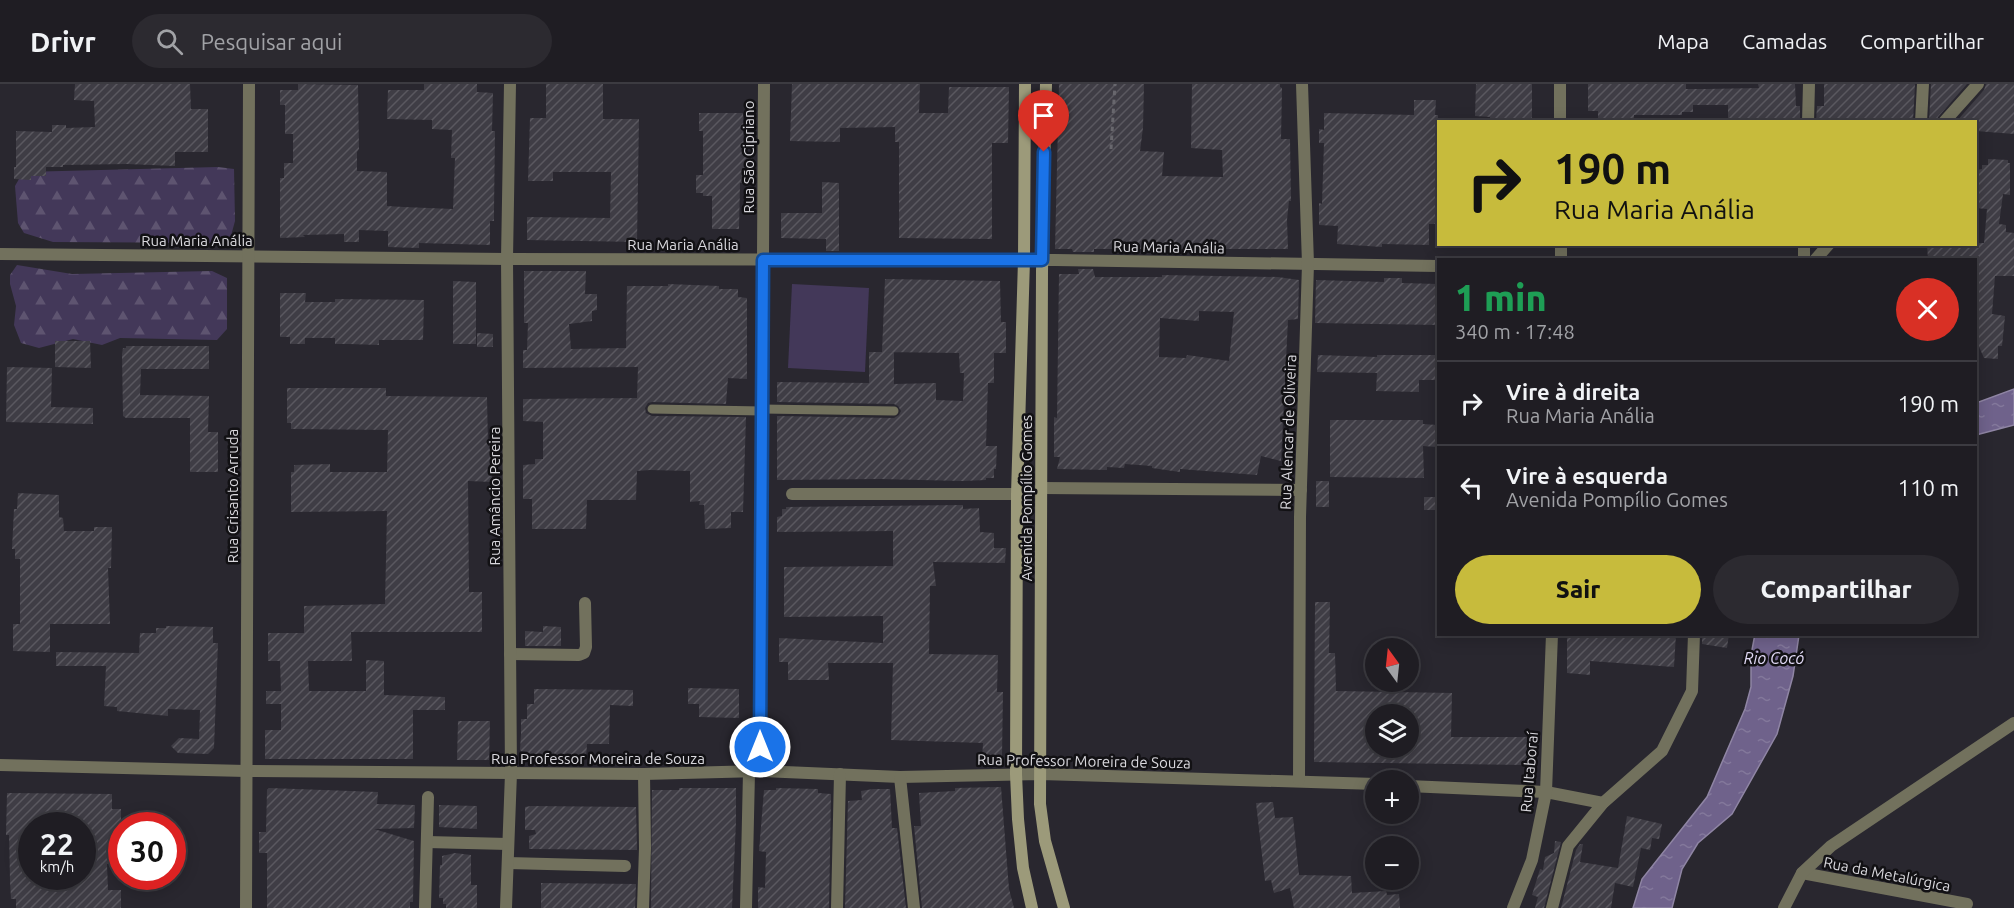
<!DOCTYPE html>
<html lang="pt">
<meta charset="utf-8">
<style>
:root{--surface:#1f1d23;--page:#2c2a30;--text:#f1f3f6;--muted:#a1a2a6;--line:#3c3b41;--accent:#c7bb3c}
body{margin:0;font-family:Ubuntu,sans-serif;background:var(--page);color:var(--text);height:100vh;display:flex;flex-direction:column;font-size:22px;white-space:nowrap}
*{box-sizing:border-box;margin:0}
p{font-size:20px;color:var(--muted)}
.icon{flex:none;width:33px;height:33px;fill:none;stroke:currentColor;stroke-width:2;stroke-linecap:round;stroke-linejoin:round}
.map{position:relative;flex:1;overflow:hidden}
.details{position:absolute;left:1437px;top:174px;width:540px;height:378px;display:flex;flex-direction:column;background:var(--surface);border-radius:0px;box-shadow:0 3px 15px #0003,0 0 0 2px var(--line)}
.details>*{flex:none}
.top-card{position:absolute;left:1437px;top:36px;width:540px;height:126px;border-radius:0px;box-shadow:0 3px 15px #0003,0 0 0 2px var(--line);background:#c7bb3c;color:#111;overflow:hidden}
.needle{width:39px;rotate:345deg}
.controls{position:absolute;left:1365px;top:554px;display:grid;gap:12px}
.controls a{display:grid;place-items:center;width:54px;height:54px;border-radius:50%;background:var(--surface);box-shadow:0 3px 15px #0003,0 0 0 2px var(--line);font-size:30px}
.speed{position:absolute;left:18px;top:728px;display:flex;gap:12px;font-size:30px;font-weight:700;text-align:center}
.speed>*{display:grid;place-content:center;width:78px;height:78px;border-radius:50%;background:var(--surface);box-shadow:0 3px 15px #0003,0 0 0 2px var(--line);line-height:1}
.speed small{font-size:15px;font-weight:400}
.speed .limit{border:9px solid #d22;background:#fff;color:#111}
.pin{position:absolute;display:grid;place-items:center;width:51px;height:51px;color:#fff;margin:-62px -26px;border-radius:50% 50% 50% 0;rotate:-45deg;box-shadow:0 0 6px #0007}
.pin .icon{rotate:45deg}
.me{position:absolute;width:66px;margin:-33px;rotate:0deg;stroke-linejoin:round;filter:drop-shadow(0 0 4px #0008)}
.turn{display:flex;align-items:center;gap:21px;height:126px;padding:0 18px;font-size:27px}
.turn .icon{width:78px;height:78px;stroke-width:2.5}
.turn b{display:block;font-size:42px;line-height:51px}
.round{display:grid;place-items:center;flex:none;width:63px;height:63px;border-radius:32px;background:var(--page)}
.summary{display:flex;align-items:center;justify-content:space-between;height:102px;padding:0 18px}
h1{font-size:36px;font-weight:800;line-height:45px;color:#1e9e55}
.button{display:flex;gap:12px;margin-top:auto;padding:12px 18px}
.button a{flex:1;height:69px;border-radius:36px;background:var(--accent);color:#111;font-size:24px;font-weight:800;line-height:69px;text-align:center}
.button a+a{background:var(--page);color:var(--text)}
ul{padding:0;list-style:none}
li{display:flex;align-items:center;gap:18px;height:84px;padding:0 18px;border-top:2px solid var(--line)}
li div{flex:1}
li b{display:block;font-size:22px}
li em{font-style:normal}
header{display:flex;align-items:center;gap:36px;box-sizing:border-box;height:84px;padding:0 30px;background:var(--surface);border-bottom:2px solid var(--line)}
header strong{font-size:28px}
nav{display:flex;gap:33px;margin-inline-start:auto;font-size:21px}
.search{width:420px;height:54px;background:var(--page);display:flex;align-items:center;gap:15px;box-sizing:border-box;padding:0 21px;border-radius:33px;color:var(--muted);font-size:22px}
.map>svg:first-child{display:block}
</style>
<header>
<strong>Drivr</strong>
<div class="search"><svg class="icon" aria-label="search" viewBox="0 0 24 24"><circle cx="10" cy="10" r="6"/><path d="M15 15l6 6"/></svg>Pesquisar aqui</div>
<nav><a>Mapa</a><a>Camadas</a><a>Compartilhar</a></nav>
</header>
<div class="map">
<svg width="2014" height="824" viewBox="0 0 2014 824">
<defs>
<pattern id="forest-firs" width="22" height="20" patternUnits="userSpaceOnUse" patternTransform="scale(1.5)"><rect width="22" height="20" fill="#433859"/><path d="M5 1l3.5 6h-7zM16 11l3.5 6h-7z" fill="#5e5470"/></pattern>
<pattern id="water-ripples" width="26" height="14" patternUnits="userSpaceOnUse" patternTransform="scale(1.5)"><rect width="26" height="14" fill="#6f628b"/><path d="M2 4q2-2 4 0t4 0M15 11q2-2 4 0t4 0" fill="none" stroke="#83789b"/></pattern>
<pattern id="building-hatch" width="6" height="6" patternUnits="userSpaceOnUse" patternTransform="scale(1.5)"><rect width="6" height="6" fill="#3f3d45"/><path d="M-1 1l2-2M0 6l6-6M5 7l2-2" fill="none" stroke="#5a585f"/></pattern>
</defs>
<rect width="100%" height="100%" fill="#29272f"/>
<path fill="#433859" d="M792,200L869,204L865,288L788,284Z"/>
<g fill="url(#forest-firs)">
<path d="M218,83L234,85L235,137L229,159L53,158L24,149L18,139L15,102L23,88Z"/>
<path d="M17,181L72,190L212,187L227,194V245L217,256L120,254L102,261L73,255L39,264L21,259L14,241L16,222L10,200V191Z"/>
</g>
<g fill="url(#water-ripples)" stroke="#8f85a4" stroke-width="1.5">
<path d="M2014,305V341L1976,351V319Z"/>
<path d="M1755,550L1799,551L1793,592L1777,650L1732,730L1698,759L1682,785L1672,824H1633L1642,795L1707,713L1745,625L1751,603V571Z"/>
</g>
<g fill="url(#building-hatch)" fill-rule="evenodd">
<path d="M75,0H190L191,25H208V68H175V82L127,80L63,81V83H46V92H31V96L14,95V83H16V47L52,48V41H66V44L95,43L94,17L74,16Z"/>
<path d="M298,0L358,1L359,65L357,68V87L387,88V122L404,123L453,125L455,74H451L452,46L432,45V36L387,35L388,6H424V0H477V8L493,9L492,47H495L494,126V137H490V161L419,159V164L388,163V147L359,146V158H344V150L303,151L305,153L280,154V94H284V79H293V50H285V21H280V6H298Z"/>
<path d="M546,0H603V35H639L637,158L527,156V133L610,134L611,88H553V97H528L530,34H546Z"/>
<path d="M792,0H920L919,29H948L949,3H1009L1008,59H992V155L899,154V58H895V43L840,44V58L790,57Z"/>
<path d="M1059,0H1144L1143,44L1140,67L1164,68L1162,92L1223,93L1222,66L1191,64L1192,0H1280V3L1282,4L1281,55H1290L1291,117H1289L1287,136L1288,165H1094V168H1073L1072,165H1055Z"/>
<path d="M1476,0H1532V38H1490V33L1475,32Z"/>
<path d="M1588,0H1686V5H1706L1759,4L1758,0H1795L1796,22H1800V38H1748V34H1728V21H1693V28H1682V31H1634V35H1628V38H1598V27H1588Z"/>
<path d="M1824,0H1915L1913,38H1816L1817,22H1824Z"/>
<path d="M1931,0H1967L1938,33L1936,38H1929Z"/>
<path d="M1986,0H2014V50L1976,47V38H1956L1984,6Z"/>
<path d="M1414,16H1436L1435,31H1438V140H1429V161L1382,160V163L1337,160L1338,142L1319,141V119L1322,120L1324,59H1319V45L1324,46V29L1414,31Z"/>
<path d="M699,29H743L744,69H752V86H743L744,99H740L739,145H712V112H703V109H696V91H703V47H699Z"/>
<path d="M1988,75L2008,76V79H2010V111L2003,110L1999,140L2006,141V148L2014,149V192H1995L1992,230L2005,232L2002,262H1998V275L1984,274L1976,256V176H1928L1927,160L1984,159L1987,125L1976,124V86L1982,85V81H1988Z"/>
<path d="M822,98L839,99V167H826V155L781,154V129H822Z"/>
<path d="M1078,185H1093L1095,193H1162V191L1278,193L1299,196L1298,235L1288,236L1281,377L1261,372L1257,391L1180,385V388L1152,384V382L1125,380L1124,384L1107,383V386L1057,385L1060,373H1054V333L1057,334L1059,190H1079ZM1199,227L1234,228L1229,277L1187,271L1186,274L1159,273L1160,234L1199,237Z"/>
<path d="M524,187H586L585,210H597V226L592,227V237L569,240L571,265L626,264L627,202H668V200L719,202V205H738V213L747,214V295L728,294L726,320L652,318L648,319L645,324L646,329L652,332L746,333L743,428H731V444L705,445L704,421H699L700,417L690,418V387L650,386L637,387L636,416H587L586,445H532V415H523V381L535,380V375H543V338L523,337V315L637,314L638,283L523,284V266H527L528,239H524Z"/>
<path d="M1384,194H1402V199L1438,200V241L1315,239L1316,196L1384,198Z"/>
<path d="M885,195L1000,197L1001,238H1006V269H994V299H988L986,362H997L996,385H994V394H986V396L962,397L880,395L777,396V332L894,334L899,331L901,327L898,322L894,320L777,318V298L869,299V268H894V300L936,299V316L963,317L964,289H960L959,269L882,268Z"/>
<path d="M453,197L476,198V260H453Z"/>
<path d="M280,209H306L305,218H335V215L424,216L423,256H379V261L349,260H335V254H305V260H290V253H280Z"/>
<path d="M477,249L493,250V263H477Z"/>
<path d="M55,257H90L91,284L55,283Z"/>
<path d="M126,262H209V285H141L140,311L209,312L208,348H218V388H190V334H126L123,332L122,270L123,264H126Z"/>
<path d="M1318,271L1377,273V271H1438V296H1419V308L1376,307L1377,289L1317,288Z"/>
<path d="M7,283L52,284L51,323L93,324V340L6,338Z"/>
<path d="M287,304H386V312L487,313L488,362H492V398L468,397L469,508H482V548H351L352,577H308L309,607H366V576L384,577V611L445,613V626H413V675H265V646H281V620H266V607H281L280,577H268V549H304V522L385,520L387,427L291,428V388H294V381L330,380V388H387L388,346L291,345V339H287Z"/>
<path d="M1330,336H1423V340L1437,341V363L1423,362L1424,394L1330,393Z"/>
<rect x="1316" y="397" width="13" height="26"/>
<path d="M18,409L59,411V433L63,434L64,447H94V443H112L111,484H108L110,540H50V568L13,567V540H20V475H15V465H12L14,425H17Z"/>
<rect x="1424" y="413" width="14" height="13"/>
<path d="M963,421V425L979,424L980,448L994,449V464H1006L1005,479L933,478L936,502H930L929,570L998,571L997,608H1003L1002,672L998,677H982L983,659L891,656L893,579H828L829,596H788V578H779V554L883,559V532L784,533V483L893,482V447L777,448V433L782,432V425H786V423Z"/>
<path d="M1315,518H1330L1329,569H1335L1336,607L1452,609L1451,653H1527V677H1525V681L1314,678ZM1376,630H1408V663H1376Z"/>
<path d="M166,542L213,543V559H218L214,664L208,670L178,669L171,662L179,654L199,655L200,626L168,625V632L117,627V623L104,622L106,582H56V568L139,569L140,549H156V544H166Z"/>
<path d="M543,542L561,543V562H525V547L543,548Z"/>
<path d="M1567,550H1676L1674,583L1590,577V591L1567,589Z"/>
<path d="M1702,550H1729L1727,564L1702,560Z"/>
<path d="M688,604L739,605V634L699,633V620H688Z"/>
<path d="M534,605L633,606V622L610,621L609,660H587L586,675L531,676L520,666L521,650V635H527V620H534Z"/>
<path d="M458,637H490L489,676H457Z"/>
<path d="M1001,703L1009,805L1014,824H922L914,742H921L919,709L955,707V704Z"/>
<path d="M269,704L378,708L377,720L415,721L414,744L374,745L414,757L413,818H410V824H267V769H259V748H266L267,706Z"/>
<path d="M679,704H736V738L732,824H651L652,706H679Z"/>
<path d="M776,704L818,705V709L831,710L829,824H758V803L765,804L766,768L759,767L764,706H776Z"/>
<path d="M873,705H890L892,744H897L906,824H845L848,717L862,716L861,707Z"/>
<path d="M7,709L112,710V725H121V780H107L108,806H121V824H16V815H11L10,797L9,751H6ZM32,741H82V792H32Z"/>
<path d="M1273,718L1275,734L1293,733L1299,791L1351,792L1352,809L1386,807L1387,811L1399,810L1400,824H1294L1290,804L1274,809L1271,796L1265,797L1256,719Z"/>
<path d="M439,721L477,722V745L439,743Z"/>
<path d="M531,722L636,723L637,766L529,765V752L536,750L535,746H525V723Z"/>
<path d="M1627,732L1662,740L1659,755L1652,754L1650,766L1641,764L1633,803L1615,799L1611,824H1561L1576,766L1580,760H1583L1580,778L1618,784Z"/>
<path d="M1555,757L1561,758L1544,824H1535L1538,813L1532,811L1540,785L1543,786L1545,773L1554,769Z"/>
<path d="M455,769L471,771V801H477V824H446V820H443V814H439L440,781H442V772Z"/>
<path d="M541,799L636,800L635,824H541Z"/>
</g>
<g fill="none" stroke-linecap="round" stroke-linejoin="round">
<path stroke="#68676d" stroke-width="3" stroke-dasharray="4.5 4.5" stroke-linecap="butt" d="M1111,65L1115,0"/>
<g stroke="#72715d" stroke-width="9">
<path d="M652,325L762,327"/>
<path d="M762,325L894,327"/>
</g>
<g stroke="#72715d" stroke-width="12">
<path d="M1560,0V38"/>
<path d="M1808,38L1809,0"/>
<path d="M1921,38L1923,0"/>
<path d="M1944,38L1978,0"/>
<path d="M1561,160V176"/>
<path d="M0,170L507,175L1055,176L1438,182"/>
<path d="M1804,176V160"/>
<path d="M1815,176L1829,160"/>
<path d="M1041,404L1301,406"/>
<path d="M792,410H1017"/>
<path d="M510,570L579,571L584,569L586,563L585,519"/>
<path d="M0,681L246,687L644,690L760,687L900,693L1041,690L1376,700"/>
<path d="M760,687L764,0"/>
<path d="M900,693L914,824"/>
<path d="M1299,696L1300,433L1308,180L1302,0"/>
<path d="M1408,702L1546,708L1603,719"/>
<path d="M427,758L508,760"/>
<path d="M508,779L625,782"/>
<path d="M1802,789L1967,820"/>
<path d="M246,824L249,0"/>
<path d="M425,824L428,713"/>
<path d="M643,824L645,764L644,690"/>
<path d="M746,824L749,688"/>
<path d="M837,824L840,690"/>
<path d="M1513,824L1532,776L1546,708L1552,550"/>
<path d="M1552,824L1568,762L1603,719L1662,667L1692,607L1694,550"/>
<path d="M1784,824L1802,789L1831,762L2014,639"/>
</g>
<path stroke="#72715d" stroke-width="12" d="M506,824L511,689L507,175L510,0"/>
<g stroke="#9c9a7a" stroke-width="12">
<path d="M1025,0L1024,176L1017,410L1016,690L1018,735L1023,784L1032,824"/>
<path d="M1046,0L1042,187L1040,720L1045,757L1064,824"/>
</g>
</g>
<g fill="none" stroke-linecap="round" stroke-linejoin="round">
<defs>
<path id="route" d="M760,663L763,176H1042L1044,68"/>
</defs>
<use href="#route" stroke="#114b97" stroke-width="15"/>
<use href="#route" stroke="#1a73e8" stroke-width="10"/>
</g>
<g text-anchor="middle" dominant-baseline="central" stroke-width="5" stroke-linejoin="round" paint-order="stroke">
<g font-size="15" fill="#d9d8dd" stroke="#121114">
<text transform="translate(748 73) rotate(-90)">Rua São Cipriano</text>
<text x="197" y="156">Rua Maria Anália</text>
<text x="683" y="160">Rua Maria Anália</text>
<text transform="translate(1169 163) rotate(1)">Rua Maria Anália</text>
<text transform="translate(1288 348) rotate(-88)">Rua Alencar de Oliveira</text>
<text transform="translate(232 412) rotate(-90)">Rua Crisanto Arruda</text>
<text transform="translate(494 412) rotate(-90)">Rua Amâncio Pereira</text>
<text transform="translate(1026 414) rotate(-90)">Avenida Pompílio Gomes</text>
<text x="598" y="674">Rua Professor Moreira de Souza</text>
<text transform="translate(1084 677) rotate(1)">Rua Professor Moreira de Souza</text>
<text transform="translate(1529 688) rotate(-85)">Rua Itaboraí</text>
<text transform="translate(1887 790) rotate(11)">Rua da Metalúrgica</text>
</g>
<g font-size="16" font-style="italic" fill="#e1d9f5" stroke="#121114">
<text x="1774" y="574">Rio Cocó</text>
</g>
</g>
</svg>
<div class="controls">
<a><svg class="needle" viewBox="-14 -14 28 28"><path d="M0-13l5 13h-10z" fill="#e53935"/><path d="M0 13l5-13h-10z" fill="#a1a2a6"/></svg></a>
<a><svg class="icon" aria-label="layers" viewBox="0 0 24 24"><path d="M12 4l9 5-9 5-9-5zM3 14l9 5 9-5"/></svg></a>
<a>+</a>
<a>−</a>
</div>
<div class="speed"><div>22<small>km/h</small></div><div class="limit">30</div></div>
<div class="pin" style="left:1044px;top:68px;background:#d93025"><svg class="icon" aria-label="arrive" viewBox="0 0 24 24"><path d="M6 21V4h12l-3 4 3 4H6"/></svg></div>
<svg class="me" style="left:760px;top:663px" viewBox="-20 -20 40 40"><circle r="17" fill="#1a73e8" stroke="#fff" stroke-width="3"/><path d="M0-11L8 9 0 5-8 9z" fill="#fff"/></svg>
<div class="top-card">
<div class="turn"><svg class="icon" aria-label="right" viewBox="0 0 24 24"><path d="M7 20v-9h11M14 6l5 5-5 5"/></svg><div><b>190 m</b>Rua Maria Anália</div></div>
</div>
<section class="details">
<div class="summary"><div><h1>1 min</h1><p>340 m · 17:48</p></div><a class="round" style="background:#d93025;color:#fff"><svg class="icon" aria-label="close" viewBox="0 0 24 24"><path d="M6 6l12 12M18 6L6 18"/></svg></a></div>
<ul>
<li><svg class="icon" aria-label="right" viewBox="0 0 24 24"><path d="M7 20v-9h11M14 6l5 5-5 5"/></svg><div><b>Vire à direita</b><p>Rua Maria Anália</p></div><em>190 m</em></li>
<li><svg class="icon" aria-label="left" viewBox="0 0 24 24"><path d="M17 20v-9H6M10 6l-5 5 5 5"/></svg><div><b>Vire à esquerda</b><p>Avenida Pompílio Gomes</p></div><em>110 m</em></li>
</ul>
<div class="button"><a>Sair</a><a>Compartilhar</a></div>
</section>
</div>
